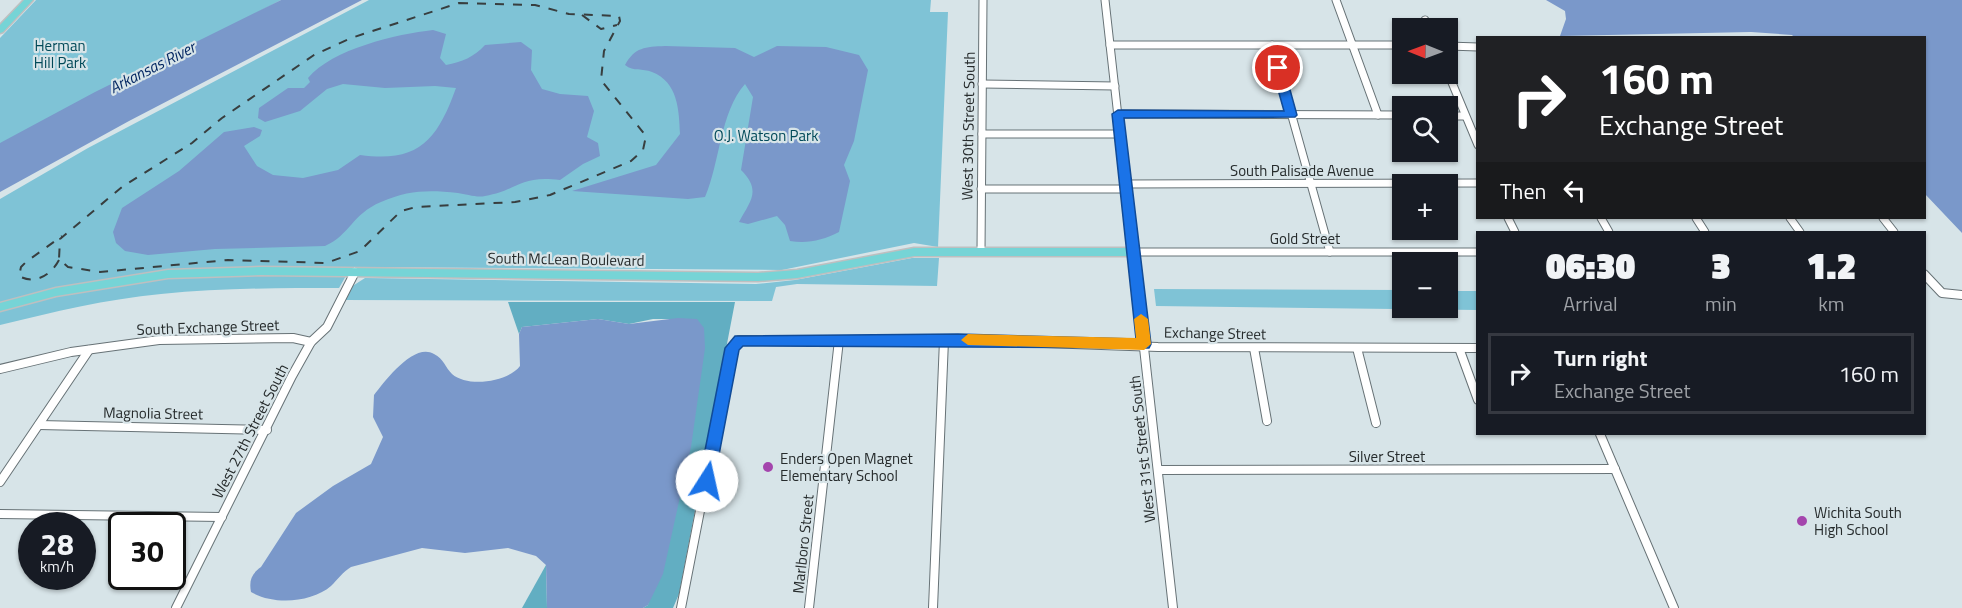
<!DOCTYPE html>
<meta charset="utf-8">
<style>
:root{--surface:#171b24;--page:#20242c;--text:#f1f3f6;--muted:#9ea1a6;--line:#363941}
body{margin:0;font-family:"Titillium Web",sans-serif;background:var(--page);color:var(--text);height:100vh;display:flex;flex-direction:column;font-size:22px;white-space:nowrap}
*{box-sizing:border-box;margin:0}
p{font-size:20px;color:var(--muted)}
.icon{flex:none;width:33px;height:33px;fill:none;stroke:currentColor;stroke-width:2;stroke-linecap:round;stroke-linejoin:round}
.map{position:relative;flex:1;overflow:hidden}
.side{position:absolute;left:1476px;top:231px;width:450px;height:204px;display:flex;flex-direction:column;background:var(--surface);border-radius:0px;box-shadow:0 2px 4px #0004}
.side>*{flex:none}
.banner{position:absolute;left:1476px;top:36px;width:450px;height:183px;border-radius:0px;box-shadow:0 2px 4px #0004;background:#202124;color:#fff;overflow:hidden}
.needle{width:39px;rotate:271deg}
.fabs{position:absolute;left:1392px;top:18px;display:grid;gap:12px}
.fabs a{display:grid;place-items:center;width:66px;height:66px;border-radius:0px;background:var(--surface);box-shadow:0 2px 4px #0004;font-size:30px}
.speed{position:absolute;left:18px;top:512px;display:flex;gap:12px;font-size:30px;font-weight:700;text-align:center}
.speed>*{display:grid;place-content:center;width:78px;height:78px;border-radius:50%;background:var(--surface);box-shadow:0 2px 4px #0004;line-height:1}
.speed small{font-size:15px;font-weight:400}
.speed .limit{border:3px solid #111;border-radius:9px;background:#fff;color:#111}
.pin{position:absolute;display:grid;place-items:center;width:51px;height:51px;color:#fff;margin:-26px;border:3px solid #fff;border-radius:50%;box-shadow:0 2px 6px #0007}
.me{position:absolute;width:66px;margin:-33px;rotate:10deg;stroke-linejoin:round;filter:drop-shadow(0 0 4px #0008)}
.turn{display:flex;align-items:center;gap:21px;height:126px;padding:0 24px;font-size:27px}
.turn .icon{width:78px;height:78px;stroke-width:2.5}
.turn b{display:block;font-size:42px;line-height:51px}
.then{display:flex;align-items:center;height:57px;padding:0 24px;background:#0003;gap:12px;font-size:22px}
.eta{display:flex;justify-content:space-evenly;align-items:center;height:102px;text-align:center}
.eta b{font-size:36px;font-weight:800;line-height:42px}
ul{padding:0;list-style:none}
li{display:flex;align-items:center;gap:18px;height:81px;margin:0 12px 9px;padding:0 12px;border:3px solid var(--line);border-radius:0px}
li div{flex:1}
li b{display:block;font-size:22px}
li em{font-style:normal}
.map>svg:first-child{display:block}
</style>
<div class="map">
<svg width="1962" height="608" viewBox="0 0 1962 608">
<rect width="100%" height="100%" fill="#d7e4e8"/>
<g fill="#7fc3d6">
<path d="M36,0H281L0,145V38Z"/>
<path d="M369,0H931L930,12H948L938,247L914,243L782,270L351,267L339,288C280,288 221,288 161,294C107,299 53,312 0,325V199L88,148Z"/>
<path d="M912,258H939L937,286L797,284L776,287L772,301L344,300L351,287L365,278L756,284L795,280Z"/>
<path d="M1154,289L1402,290V308H1448V291H1477V310L1156,306Z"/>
</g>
<g fill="#62aec2">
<path d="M508,302H735L679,594L673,608H643L648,605L697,319H653L629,324L598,319L522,327L519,334Z"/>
<path d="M546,565L547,608H522Z"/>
</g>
<g fill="#7a98ca">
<path d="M281,0H362L129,121L0,192V143L95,92Z"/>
<path d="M1546,0H1962V233L1925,194L1924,38H1795L1792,35L1751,32L1560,36L1566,19L1565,11Z"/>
<path d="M433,30L446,34L440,58L446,65C462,62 474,57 485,45L521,42L532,50L531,70L542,89L560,94L588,96L594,111L587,137L598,143L600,156L583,164L560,180C519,175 519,190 485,196C477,198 466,194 458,193C428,190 409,190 381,202C352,214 350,235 325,246L215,249L148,255L125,251L116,243L113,232L122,208L179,171L224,132L254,127L262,130L260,136L244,146L257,166L273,175L303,178L338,170L360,155C418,163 437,141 456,88L435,86L385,88L343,84L327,89L300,111L265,122L258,118L259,108L288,88H304L310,82L308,78C332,49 397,34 433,30Z"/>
<path d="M665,46L735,48L754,57L777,46L826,47L859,55L868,70L854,141L844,165L850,181L839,232C823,240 808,244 790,241L785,225L777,216L748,224L739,222C750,201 762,191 741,170L753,97L745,84C720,112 720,163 705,197L688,199L572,191L656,165L680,134C679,110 678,82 652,72C642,68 634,72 625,65C635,47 645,47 665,46Z"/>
<path d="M678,318L697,319L704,328L705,348L691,447L663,574L648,605L643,608H547L546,565L536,556L508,548L465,553L422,548L351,567C343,572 338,579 331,586C311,603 273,605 251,592C249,581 251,574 261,567L296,513L333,486L371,464L383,437L373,417L374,395C385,381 414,342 434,354C444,359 445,367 452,374C468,388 508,382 520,366L519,334L522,327L598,319L629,324Z"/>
</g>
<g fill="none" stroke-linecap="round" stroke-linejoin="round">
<defs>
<g id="minor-far1">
<path d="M1105,0L1135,269"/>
<path d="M1336,0L1378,115"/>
<path d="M1425,20L1429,28"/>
<path d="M1110,45H1402"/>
<path d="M1272,45L1330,252"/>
<path d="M1448,46L1478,47"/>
<path d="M1448,73L1478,145"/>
<path d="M982,84L1115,86"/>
<path d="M1118,114L1402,115"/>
<path d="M1448,116H1465"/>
<path d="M982,134H1120"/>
<path d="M1126,184L1478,183"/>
<path d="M981,189H1127"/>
<path d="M1508,218L1515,232"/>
<path d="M1601,218L1609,232"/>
<path d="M1696,218L1705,232"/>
<path d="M1790,218L1800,232"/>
<path d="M1883,218L1894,232"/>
<path d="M981,251L983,0"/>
<path d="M1133,252H1478"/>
</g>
<g id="minor">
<path d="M1135,267L1173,608"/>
<path d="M1924,274L1942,293L1962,295"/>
<path d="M1254,348L1267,421"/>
<path d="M1357,348L1376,423"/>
<path d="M1459,348L1478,400"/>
<path d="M0,369L71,352L159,340L293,338L311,342"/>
<path d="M39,425L267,430"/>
<path d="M1600,434L1674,608"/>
<path d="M1158,470L1615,469"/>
<path d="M0,482L89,350"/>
<path d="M0,514L222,517"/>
<path d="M176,608L292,376L311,342L327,327L355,272"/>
<path d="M681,608L732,347L739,340H958L1158,347L1478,348"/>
<path d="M809,608L839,340"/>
<path d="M933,608L944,340"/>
</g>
<g id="major">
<path d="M24,0H33L3,32L0,33V25Z"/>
<path d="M914,248H1133L1138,252L1133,256H914L797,278L758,281L261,275L168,278L56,296L0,311V303L56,288L168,270L261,267L758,273L797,270Z"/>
</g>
</defs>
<use href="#minor-far1" stroke="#677276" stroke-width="9"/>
<use href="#minor" stroke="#677276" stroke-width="10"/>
<use href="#major" stroke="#bebfc0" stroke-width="3"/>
<use href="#minor-far1" stroke="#fff" stroke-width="7"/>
<use href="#minor" stroke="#fff" stroke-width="8"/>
<use href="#major" fill="#76d4d6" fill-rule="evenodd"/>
<g stroke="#383e3f" stroke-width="2" stroke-dasharray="9 9" stroke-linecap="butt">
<path d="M459,3L535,5L569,14L619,16L620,21L604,51L601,80L646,136L643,150L631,161L550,195L515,202L416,207L401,211L360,251L326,263L228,260L100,272L68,267L59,259L60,239L122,187L192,143L222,118L314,55L351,38Z"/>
<path d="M582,15L601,29L617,25"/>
<path d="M59,260C51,275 35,285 19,276L21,267L26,262L62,236"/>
</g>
</g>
<path fill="#1a73e8" stroke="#114b97" stroke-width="1.5" d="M1278,64L1284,68L1297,115L1295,117L1124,118L1151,344L1149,348L743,346L739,350L714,481L712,485H701L699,481L725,348L735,336L958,334L1136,339L1112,114L1118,110L1284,111L1272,68Z"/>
<path fill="#f59e0b" d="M1141,314L1148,319L1151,344L1144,350L968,345L961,340L968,334L1136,338L1134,319Z"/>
<g fill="#a445ad" stroke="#d7e4e8" stroke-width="2">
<circle cx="768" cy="467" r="6"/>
<circle cx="1802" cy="521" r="6"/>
</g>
<g text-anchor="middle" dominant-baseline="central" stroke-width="4.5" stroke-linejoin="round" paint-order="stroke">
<g font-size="15" fill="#014958" stroke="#d7e4e8">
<text x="60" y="45">Herman<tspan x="60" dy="17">Hill Park</tspan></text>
<text x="766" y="135">O.J. Watson Park</text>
</g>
<g font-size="15" fill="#262b2c" stroke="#d7e4e8">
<text transform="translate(968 126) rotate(-89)">West 30th Street South</text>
<text x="1302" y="170">South Palisade Avenue</text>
<text x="1305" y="238">Gold Street</text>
<text transform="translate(566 259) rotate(1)">South McLean Boulevard</text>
<text transform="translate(208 327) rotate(-2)">South Exchange Street</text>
<text transform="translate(1215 333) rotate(1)">Exchange Street</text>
<text transform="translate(153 413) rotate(1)">Magnolia Street</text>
<text transform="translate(250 431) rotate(-63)">West 27th Street South</text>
<text transform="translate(1142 449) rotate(-96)">West 31st Street South</text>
<text x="1387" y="456">Silver Street</text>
<text transform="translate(803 544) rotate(-84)">Marlboro Street</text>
</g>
<g font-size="15" fill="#262b2c" stroke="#d7e4e8" text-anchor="start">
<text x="780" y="458">Enders Open Magnet<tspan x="780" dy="17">Elementary School</tspan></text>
<text x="1814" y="512">Wichita South<tspan x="1814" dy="17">High School</tspan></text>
</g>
<g font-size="16" font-style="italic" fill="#042762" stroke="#d7e4e8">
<text transform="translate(152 67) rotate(-27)">Arkansas River</text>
</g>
</g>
</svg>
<div class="fabs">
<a><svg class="needle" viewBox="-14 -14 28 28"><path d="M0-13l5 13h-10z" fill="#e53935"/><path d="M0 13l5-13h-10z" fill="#9ea1a6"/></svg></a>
<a><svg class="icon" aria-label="search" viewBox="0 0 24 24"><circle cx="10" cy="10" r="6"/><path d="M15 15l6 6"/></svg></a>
<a>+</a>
<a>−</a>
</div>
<div class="speed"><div>28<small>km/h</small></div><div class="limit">30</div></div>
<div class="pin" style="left:1278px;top:68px;background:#d93025"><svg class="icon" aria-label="arrive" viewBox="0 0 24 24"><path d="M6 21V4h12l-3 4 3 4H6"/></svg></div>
<svg class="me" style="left:707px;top:481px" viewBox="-20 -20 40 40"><circle r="19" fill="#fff"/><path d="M0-13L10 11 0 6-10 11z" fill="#1a73e8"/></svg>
<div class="banner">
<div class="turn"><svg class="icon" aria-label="right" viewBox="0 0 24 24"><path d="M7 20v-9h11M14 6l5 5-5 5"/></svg><div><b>160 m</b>Exchange Street</div></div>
<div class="then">Then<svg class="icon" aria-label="left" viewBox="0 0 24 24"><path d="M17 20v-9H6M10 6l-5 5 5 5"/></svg></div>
</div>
<section class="side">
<div class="eta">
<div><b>06:30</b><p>Arrival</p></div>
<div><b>3</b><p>min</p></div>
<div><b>1.2</b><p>km</p></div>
</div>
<ul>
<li><svg class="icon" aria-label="right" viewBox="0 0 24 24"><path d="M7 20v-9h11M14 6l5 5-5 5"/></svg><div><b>Turn right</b><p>Exchange Street</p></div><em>160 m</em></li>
</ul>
</section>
</div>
